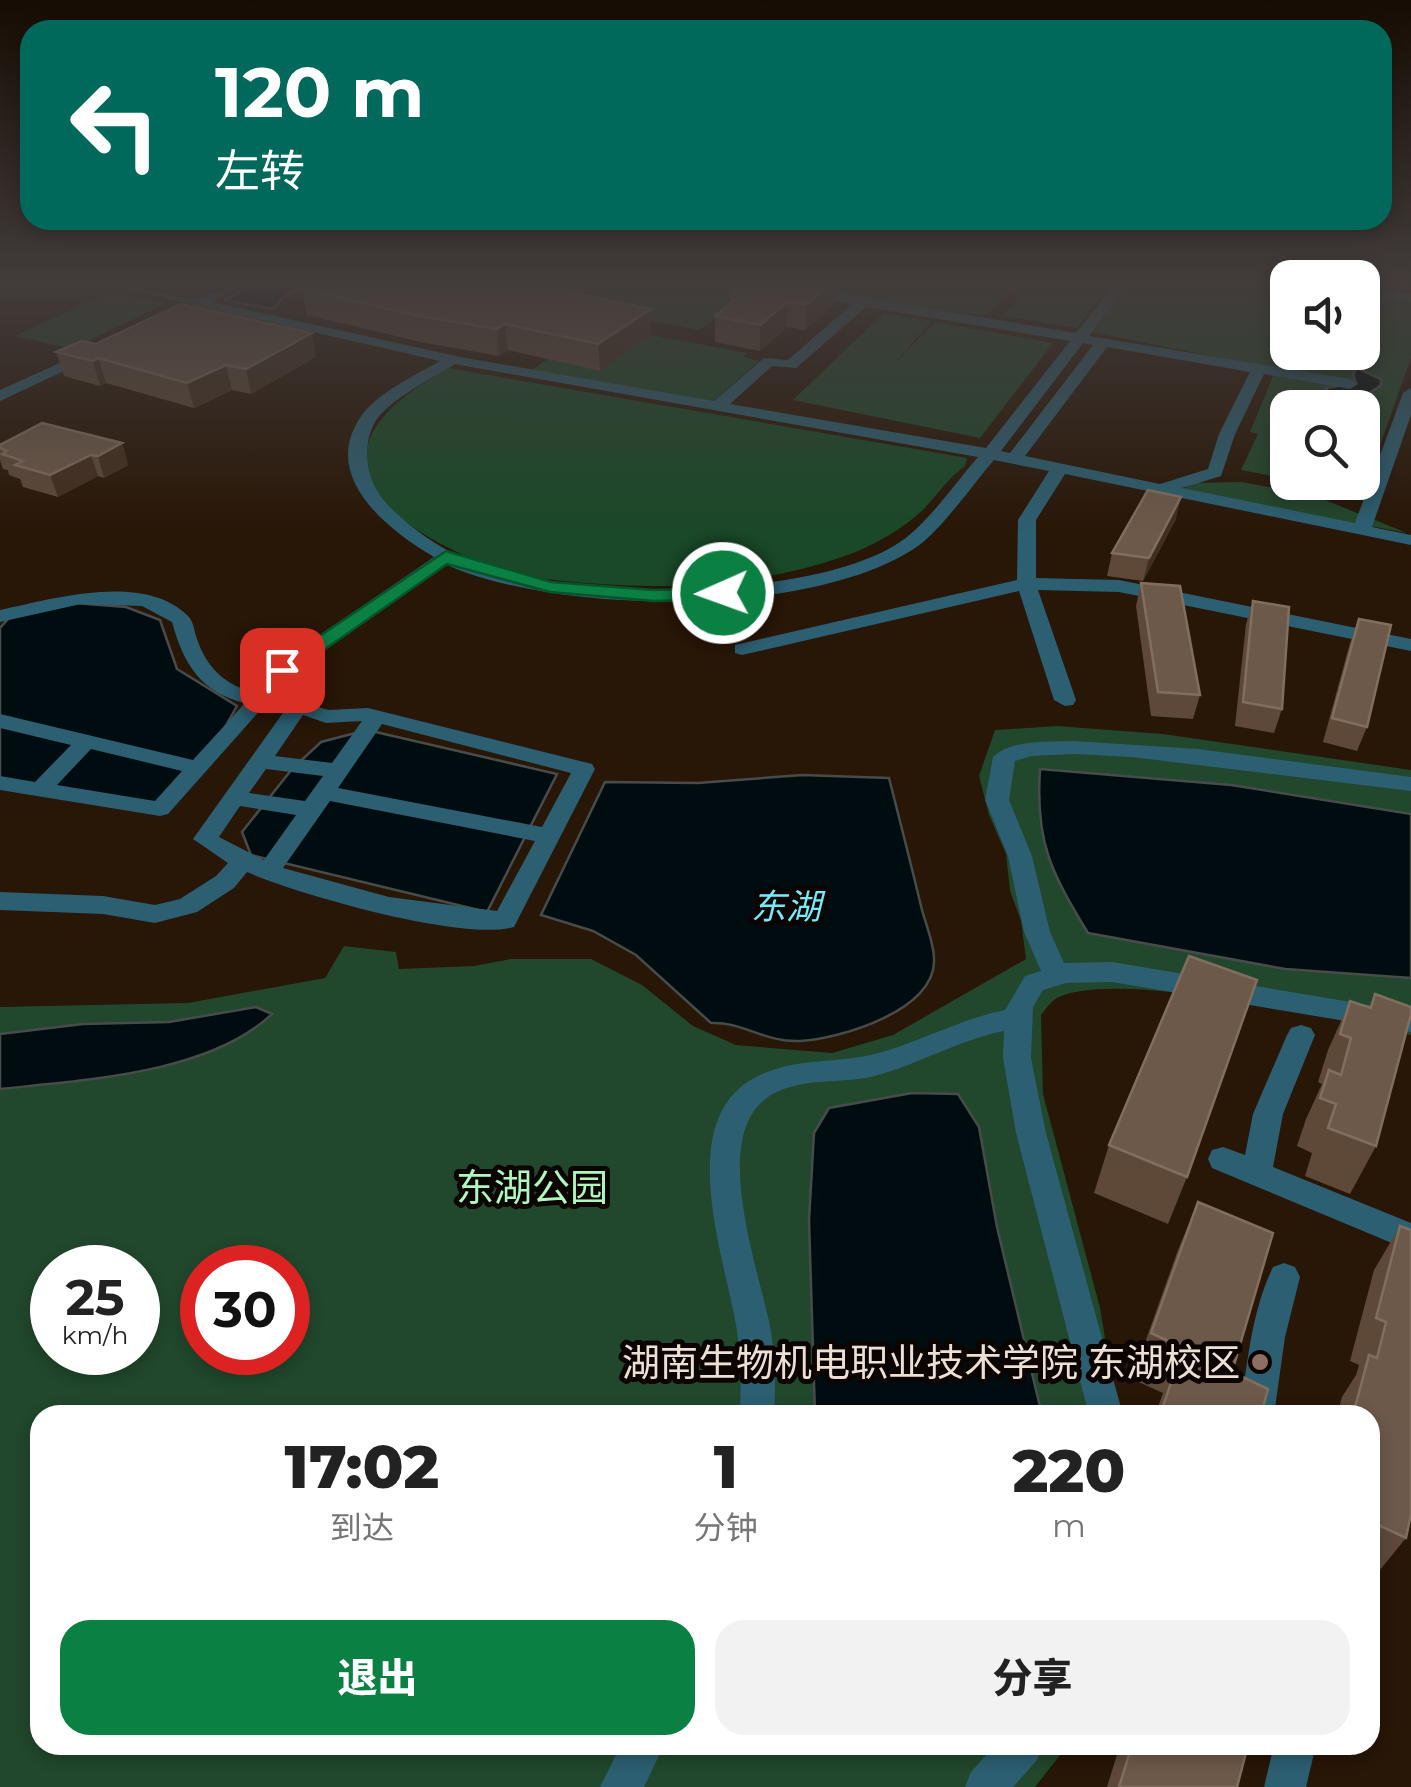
<!DOCTYPE html>
<html lang="zh">
<meta charset="utf-8">
<style>
:root{--surface:#fff;--page:#f2f2f2;--text:#222;--muted:#767676;--accent:#0b8043}
body{margin:0;font-family:Montserrat,"Noto Sans SC",sans-serif;background:var(--page);color:var(--text);height:100vh;display:flex;flex-direction:column;font-size:38px;white-space:nowrap}
*{box-sizing:border-box;margin:0}
p{font-size:32px;color:var(--muted)}
.icon{flex:none;width:55px;height:55px;fill:none;stroke:currentColor;stroke-width:2;stroke-linecap:round;stroke-linejoin:round}
.map{position:relative;flex:1;overflow:hidden}
.panel{position:absolute;left:30px;top:1405px;width:1350px;height:350px;display:flex;flex-direction:column;background:var(--surface);border-radius:30px;box-shadow:0 5px 15px #0003}
.panel>*{flex:none}
.banner{position:absolute;left:20px;top:20px;width:1372px;height:210px;border-radius:30px;box-shadow:0 5px 15px #0003;background:#00695c;color:#fff;overflow:hidden}
.controls{position:absolute;left:1270px;top:260px;display:grid;gap:20px}
.controls a{display:grid;place-items:center;width:110px;height:110px;border-radius:20px;background:var(--surface);box-shadow:0 5px 15px #0003;font-size:50px}
.speed{position:absolute;left:30px;top:1245px;display:flex;gap:20px;font-size:50px;font-weight:700;text-align:center}
.speed>*{display:grid;place-content:center;width:130px;height:130px;border-radius:50%;background:var(--surface);box-shadow:0 5px 15px #0003;line-height:1}
.speed small{font-size:25px;font-weight:400}
.speed .limit{border:15px solid #d22;background:#fff;color:#111}
.pin{position:absolute;display:grid;place-items:center;width:85px;height:85px;color:#fff;margin:-42px;border-radius:20px;box-shadow:0 5px 15px #0006}
.me{position:absolute;width:110px;margin:-55px;rotate:268deg;stroke-linejoin:round;filter:drop-shadow(0 0 8px #0008)}
.turn{display:flex;align-items:center;gap:35px;height:210px;padding:0 30px;font-size:45px}
.turn .icon{width:130px;height:130px;stroke-width:2.5}
.turn b{display:block;font-size:70px;line-height:85px}
.eta{display:flex;justify-content:space-evenly;align-items:center;height:170px;text-align:center}
.eta b{font-size:60px;font-weight:800;line-height:70px}
.button{display:flex;gap:20px;margin-top:auto;padding:20px 30px}
.button a{flex:1;height:115px;border-radius:30px;background:var(--accent);color:#fff;font-size:40px;font-weight:800;line-height:115px;text-align:center}
.button a+a{background:var(--page);color:var(--text)}
.map>svg:first-child{display:block}
</style>
<div class="map">
<svg width="1411" height="1787" viewBox="0 0 1411 1787">
<rect width="100%" height="100%" fill="#281606"/>
<g fill="#21472c" fill-rule="evenodd">
<path d="M622,284H745L757,286L699,330L585,308Z"/>
<path d="M767,284H1015L987,315L851,301Z"/>
<path d="M1032,284H1111L1077,328L1003,316Z"/>
<path d="M1130,284H1287L1288,352H1362L1363,293L1411,301V358L1363,493H1346L1304,483L1362,482V408H1288L1287,479L1241,470L1258,434L1250,432L1276,369L1092,332Z"/>
<path d="M110,292L166,303L72,349L15,336Z"/>
<path d="M884,313L932,321L889,369L935,322L1053,343L980,438L793,400Z"/>
<path d="M1241,482L1310,494L1407,533L1180,490L1196,483Z"/>
<path d="M1057,726L1163,734L1411,770V1035C1343,1020 1114,968 1057,998C1051,1001 1045,1010 1041,1015L1043,1094L1100,1308L1118,1415H40V1745H1068L1035,1787H0V1007L188,1003L325,978L344,946L396,952L399,969L474,966L511,959H591L642,985L693,1026L736,1045L832,1053L893,1035L1026,959L1021,921L1010,891L1006,854L989,815L979,776L995,730ZM52,1268H138V1352H52ZM202,1268H288V1352H202Z"/>
</g>
<g fill="#194928">
<path d="M651,335L747,353L743,357L759,361L711,403L529,372L548,359L600,371Z"/>
<path d="M448,368L967,458L965,466C948,478 937,495 923,510C901,530 873,546 845,556C747,590 647,591 545,579C490,572 359,522 366,453C370,415 418,386 448,368Z"/>
</g>
<g fill="#000d10" stroke="#474c4b" stroke-width="2.5">
<path d="M255,284H309L284,296L273,309L225,300Z"/>
<path d="M1363,338L1373,340L1378,352L1366,358L1361,370L1381,379V385L1362,398L1316,402L1329,396L1326,388L1356,383L1353,375L1359,363L1350,353L1362,352Z"/>
<path d="M74,603L126,607L160,620L177,669L237,706L219,738L158,806L0,779V628L9,618Z"/>
<path d="M367,730L557,774L487,912L251,855L242,832L292,769L321,742Z"/>
<path d="M1040,769L1231,785L1411,814V978L1285,969L1088,933C1051,872 1035,842 1040,769Z"/>
<path d="M802,775L889,778C900,821 911,864 921,906C925,923 934,942 934,959C937,1010 840,1039 800,1041C766,1043 741,1021 711,1023L636,955L593,931L541,915L605,782L698,783Z"/>
<path d="M256,1007L272,1014C209,1074 83,1080 0,1089V1034L83,1024L169,1022Z"/>
<path d="M912,1093L958,1094L979,1127L997,1227L1042,1415H815L809,1220L814,1133L829,1108Z"/>
</g>
<g fill="none" stroke-linecap="round" stroke-linejoin="round">
<g fill="#2c5f71" fill-rule="evenodd">
<path d="M103,284C134,284 162,296 192,298C210,299 227,284 247,284L212,302L460,357L714,401L764,358L788,360L852,304L750,284H782L1076,333L1115,284H1129L1089,336L1350,379L1358,384L1350,389L1264,374L1235,434L1221,476L1182,488L1355,523L1403,393L1411,388V415L1372,527L1411,535V545L1065,474L1036,520V578L1119,580L1411,639V651L1119,592L1038,590L1076,700L1073,705L1065,706L1054,700L1019,591L742,655L735,653V645L1017,580L1018,520L1049,471L994,460C974,483 941,530 918,546C814,618 560,615 447,565L289,674L273,695L329,710L368,708L592,764L595,769L514,927C464,942 296,894 247,872L234,888L197,912L155,923L103,914L0,910V892L103,896L155,905L180,899L216,876L228,863L193,839L285,710L264,706L168,814L160,816L0,790V776L35,782L71,745L0,728V714L193,760L245,703C201,693 183,663 172,622L142,606L81,604L0,622V610C52,599 143,572 187,615C193,620 194,629 196,636C205,665 223,685 254,692L275,666L434,557C388,530 318,476 362,415C379,392 416,375 440,361ZM866,307L1070,341L986,448L730,404L772,366L796,368ZM1083,343L1093,345L1010,453L1001,451ZM1107,347L1250,372L1219,434L1208,469L1160,484L1025,456ZM455,364L460,365L978,457C956,482 934,515 907,537C823,603 557,602 462,558C434,544 409,527 388,505C367,484 360,449 375,422C387,401 434,377 455,364ZM303,715L326,723L362,721L332,763L275,756ZM382,724L571,773L542,827L338,788ZM91,749L182,771L155,801L57,785ZM266,769L323,776L305,801L249,793ZM330,801L535,841L497,911L389,897L283,868ZM240,806L296,815L264,860L219,837Z"/>
<path d="M1362,286L1411,294V302L1362,294Z"/>
<path d="M91,349L98,353L96,356L0,401V390Z"/>
<path d="M1074,741L1198,749L1411,777V791L1132,757L1074,754L1031,756L1015,761L1009,800L1032,856L1050,932L1064,963L1112,962L1411,1012V1032L1112,982L1066,983L1043,990L1033,1007L1031,1058L1046,1133L1123,1415H1089L1016,1133L1003,1058L1004,1031C959,1040 919,1064 875,1076C839,1085 805,1076 771,1095C707,1133 760,1272 771,1331C775,1359 776,1387 774,1415H740C741,1387 741,1359 737,1331C726,1260 672,1120 756,1077C795,1057 834,1064 875,1054C920,1042 960,1019 1005,1010L1025,976L1041,971L1024,932L1008,856L985,800L993,757C1012,739 1049,742 1074,741Z"/>
<path d="M1301,1025L1311,1028L1315,1035L1283,1114L1273,1167L1411,1223V1251L1212,1168L1208,1159L1212,1150L1223,1147L1245,1155L1253,1114L1287,1035L1291,1028Z"/>
<path d="M1284,1263L1295,1267L1300,1277L1285,1337L1274,1415H1240C1247,1366 1251,1312 1273,1267Z"/>
<path d="M621,1745H664L644,1787H600Z"/>
<path d="M995,1745H1043L1037,1760L1013,1787H965L971,1772Z"/>
<path d="M1274,1745H1316L1306,1787H1264Z"/>
</g>
</g>
<g fill="#5e4939">
<path d="M311,284H584L585,295L651,309V335L600,371L508,350L499,356L421,342L307,315L302,289Z"/>
<path d="M738,284H835L834,304L805,330L787,327L760,351L715,342V316L730,305V290Z"/>
<path d="M96,344L316,357L251,394L232,390L194,408L106,383L100,386L64,376L56,352Z"/>
<path d="M122,443L128,465L104,478L98,476L58,497L23,487L20,479L9,475L8,470L3,469L0,460V445Z"/>
<path d="M1176,519L1143,581L1107,576L1112,553Z"/>
<path d="M1141,583L1200,695L1193,719L1151,716L1136,606Z"/>
<path d="M1253,601L1282,709L1274,733L1235,726L1246,624Z"/>
<path d="M1359,619L1367,727L1357,751L1323,742L1350,643Z"/>
<path d="M1375,994L1376,1146L1350,1194L1305,1176L1312,1153L1297,1146L1306,1119L1322,1084L1318,1082L1328,1050L1350,1001L1368,1008Z"/>
<path d="M1109,1145L1187,1177L1168,1224L1094,1193Z"/>
<path d="M1198,1202L1232,1372L1261,1415H1155L1163,1393L1132,1379L1178,1250Z"/>
<path d="M1400,1226L1406,1538L1375,1576L1370,1574V1415H1337L1342,1397L1356,1375L1359,1365L1350,1361L1374,1270Z"/>
<path d="M1120,1745H1248L1237,1787H1107Z"/>
</g>
<g fill="#422e1d">
<path d="M568,284H584L585,300L559,290Z"/>
<path d="M830,284H835L834,304L805,330L806,305Z"/>
<path d="M788,302L787,327L760,351V325Z"/>
<path d="M651,309V335L600,371L598,344Z"/>
<path d="M505,324L508,350L499,356L497,329Z"/>
<path d="M312,333L316,357L251,394L246,369Z"/>
<path d="M98,358L106,383L100,386L93,361Z"/>
<path d="M226,365L232,390L194,408L187,383Z"/>
<path d="M122,443L128,465L104,478L98,456Z"/>
<path d="M91,455L98,476L58,497L50,475Z"/>
<path d="M1181,497L1176,519L1143,581L1149,558Z"/>
</g>
<g fill="#6d5949" stroke="#816e5f" stroke-width="2.5">
<path d="M311,284H568L559,290L651,309L598,344L505,324L497,329L418,316L302,289Z"/>
<path d="M738,284H830L806,305L788,302L760,325L715,316L744,293L730,290Z"/>
<path d="M181,304L312,333L246,369L226,365L187,383L98,358L93,361L56,352L82,341L96,344Z"/>
<path d="M42,423L122,443L98,456L91,455L50,475L15,465L23,461L2,454L7,451L0,448V445Z"/>
<path d="M1148,490L1181,497L1149,558L1112,553Z"/>
<path d="M1141,583L1180,586L1200,695L1158,692Z"/>
<path d="M1253,601L1289,607L1282,709L1243,702Z"/>
<path d="M1359,619L1391,625L1367,727L1332,718Z"/>
<path d="M1189,956L1257,980L1187,1177L1109,1145Z"/>
<path d="M1375,994L1411,1007V1014L1376,1146L1328,1128L1336,1104L1320,1098L1329,1070L1341,1075L1351,1038L1340,1034L1350,1001L1371,1008Z"/>
<path d="M1198,1202L1273,1233L1232,1372L1268,1389L1261,1415H1160L1183,1348L1151,1333Z"/>
<path d="M1400,1226L1411,1230V1514L1406,1538L1370,1521V1415H1353L1369,1355L1377,1358L1386,1322L1376,1318Z"/>
<path d="M1132,1745H1248L1237,1787H1119Z"/>
</g>
<linearGradient id="sky" x2="0" y2="1"><stop stop-color="#160c03"/><stop offset="0.53" stop-color="#423c3b"/><stop offset="1" stop-color="#423c3b" stop-opacity="0"/></linearGradient>
<rect width="1411" height="534" fill="url(#sky)"/>
<path fill="#0b8043" stroke="#07532c" stroke-width="2.5" d="M446,551L551,582L654,590L723,588L732,593L723,599L654,601L550,592L447,564L288,675H275V666Z"/>
<circle fill="#8d6e63" stroke="#0b0401" stroke-width="4" cx="1260" cy="1362" r="10"/>
<g text-anchor="middle" dominant-baseline="central" stroke-width="10" stroke-linejoin="round" paint-order="stroke">
<g font-size="35" font-style="italic" fill="#76eafb" stroke="#0b0401">
<text x="786" y="906">东湖</text>
</g>
<g font-size="38" fill="#aef8be" stroke="#0b0401">
<text x="532" y="1187">东湖公园</text>
</g>
<g font-size="38" fill="#ecdfd4" stroke="#0b0401" text-anchor="end">
<text x="1240" y="1362">湖南生物机电职业技术学院 东湖校区</text>
</g>
</g>
</svg>
<div class="controls">
<a><svg class="icon" aria-label="sound" viewBox="0 0 24 24"><path d="M4 9h4l5-4v14l-5-4H4zM17 9q2 3 0 6"/></svg></a>
<a><svg class="icon" aria-label="search" viewBox="0 0 24 24"><circle cx="10" cy="10" r="6"/><path d="M15 15l6 6"/></svg></a>
</div>
<div class="speed"><div>25<small>km/h</small></div><div class="limit">30</div></div>
<div class="pin" style="left:282px;top:670px;background:#d93025"><svg class="icon" aria-label="arrive" viewBox="0 0 24 24"><path d="M6 21V4h12l-3 4 3 4H6"/></svg></div>
<svg class="me" style="left:723px;top:593px" viewBox="-20 -20 40 40"><circle r="17" fill="#0b8043" stroke="#fff" stroke-width="3"/><path d="M0-11L8 9 0 5-8 9z" fill="#fff"/></svg>
<div class="banner">
<div class="turn"><svg class="icon" aria-label="left" viewBox="0 0 24 24"><path d="M17 20v-9H6M10 6l-5 5 5 5"/></svg><div><b>120 m</b>左转</div></div>
</div>
<section class="panel">
<div class="eta">
<div><b>17:02</b><p>到达</p></div>
<div><b>1</b><p>分钟</p></div>
<div><b>220</b><p>m</p></div>
</div>
<div class="button"><a>退出</a><a>分享</a></div>
</section>
</div>
